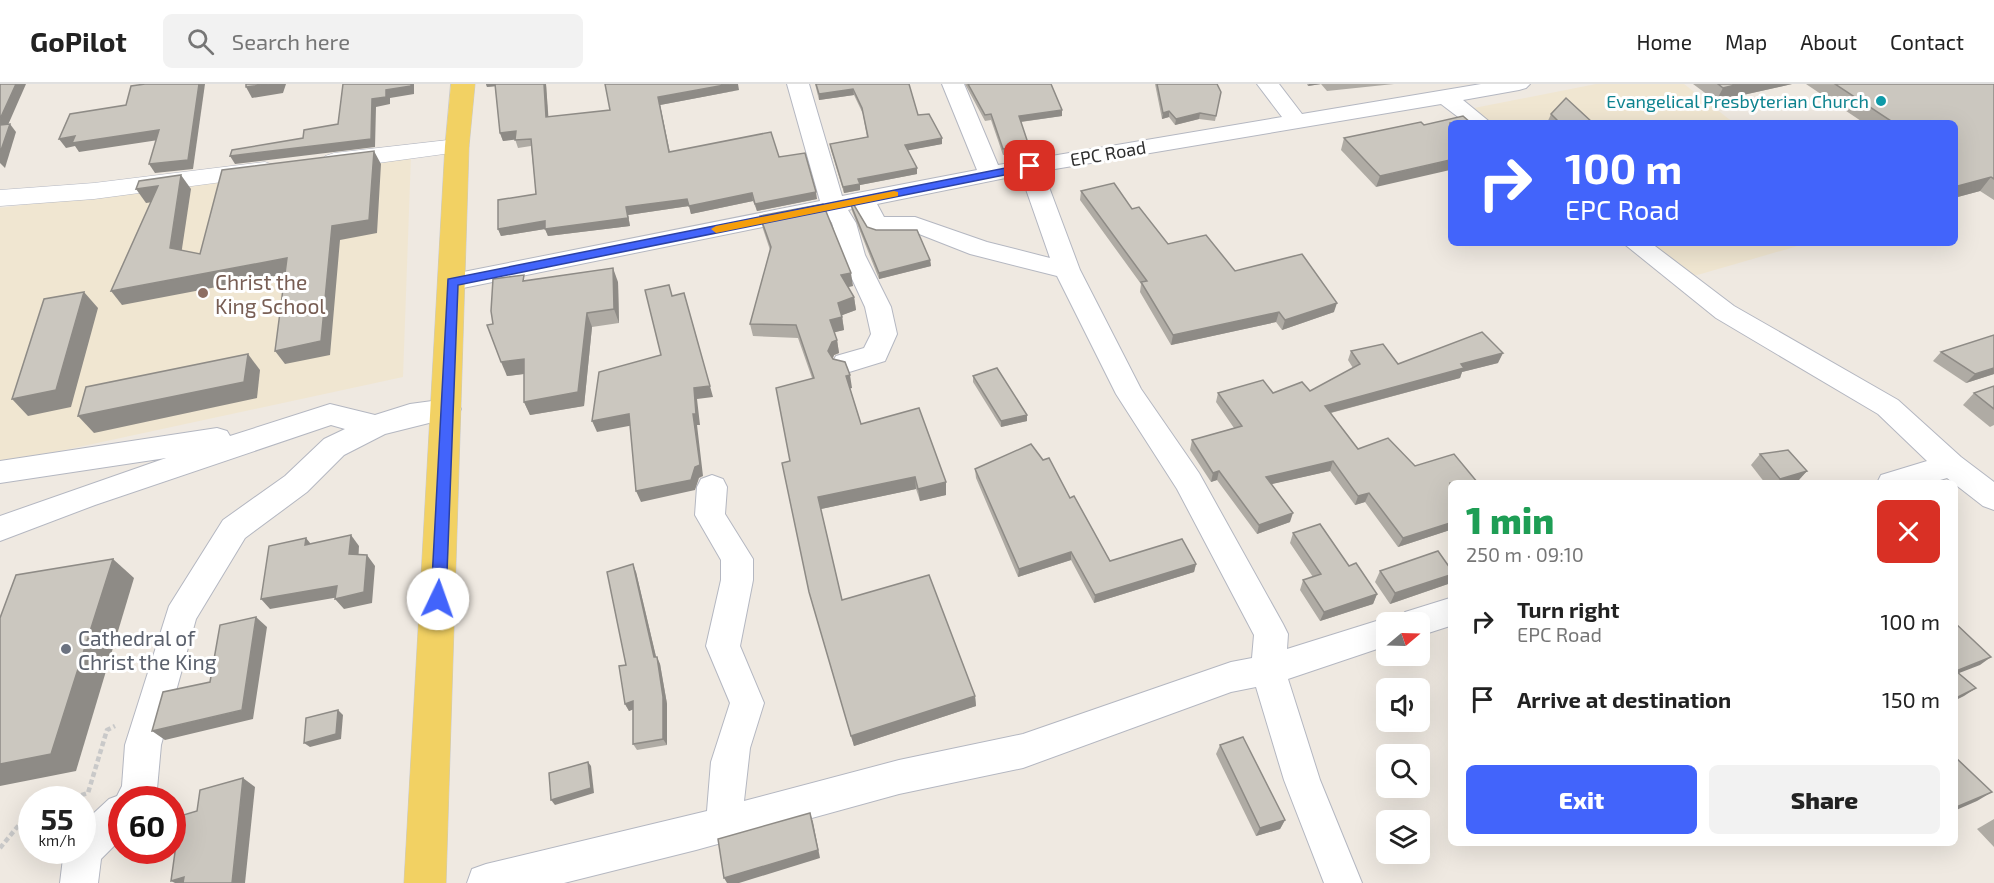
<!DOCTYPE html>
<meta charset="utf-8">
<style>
:root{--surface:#fff;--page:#f2f2f2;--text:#222;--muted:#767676;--line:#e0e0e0;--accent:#4264fb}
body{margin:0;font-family:"Exo 2",sans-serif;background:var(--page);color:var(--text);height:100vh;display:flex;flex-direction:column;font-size:22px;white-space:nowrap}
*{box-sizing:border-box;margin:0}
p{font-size:20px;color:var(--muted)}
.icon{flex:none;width:33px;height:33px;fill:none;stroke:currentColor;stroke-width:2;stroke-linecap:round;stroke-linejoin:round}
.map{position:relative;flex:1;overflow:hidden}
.side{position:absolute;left:1448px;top:396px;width:510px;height:366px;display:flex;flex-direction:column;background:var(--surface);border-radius:9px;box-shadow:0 6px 24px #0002}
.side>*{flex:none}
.guide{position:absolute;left:1448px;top:36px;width:510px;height:126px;border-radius:9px;box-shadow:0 6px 24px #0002;background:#4264fb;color:#fff;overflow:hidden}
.needle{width:39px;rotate:71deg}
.buttons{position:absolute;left:1376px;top:528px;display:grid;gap:12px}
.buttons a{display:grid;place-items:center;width:54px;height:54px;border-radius:9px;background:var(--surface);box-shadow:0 6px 24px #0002;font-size:30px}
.speed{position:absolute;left:18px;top:702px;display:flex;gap:12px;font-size:30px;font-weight:700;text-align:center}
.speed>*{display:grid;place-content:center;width:78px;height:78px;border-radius:50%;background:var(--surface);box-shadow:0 6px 24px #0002;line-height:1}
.speed small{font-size:15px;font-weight:400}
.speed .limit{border:9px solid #d22;background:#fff;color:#111}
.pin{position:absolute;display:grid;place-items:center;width:51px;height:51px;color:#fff;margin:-26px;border-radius:12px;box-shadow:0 3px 9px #0006}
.me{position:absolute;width:66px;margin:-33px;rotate:3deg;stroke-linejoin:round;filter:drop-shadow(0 0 4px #0008)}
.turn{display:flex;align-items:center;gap:21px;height:126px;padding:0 18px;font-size:27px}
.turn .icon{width:78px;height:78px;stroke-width:2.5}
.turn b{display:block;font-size:42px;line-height:51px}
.round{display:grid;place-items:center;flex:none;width:63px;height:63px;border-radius:9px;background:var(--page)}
.headline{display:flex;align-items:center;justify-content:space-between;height:102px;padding:0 18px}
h1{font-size:36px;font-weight:800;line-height:45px;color:#1e9e55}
.cta{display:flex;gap:12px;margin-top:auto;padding:12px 18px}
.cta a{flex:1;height:69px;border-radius:9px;background:var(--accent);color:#fff;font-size:24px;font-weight:800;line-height:69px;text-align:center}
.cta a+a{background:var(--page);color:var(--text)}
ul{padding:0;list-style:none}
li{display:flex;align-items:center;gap:18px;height:78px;padding:0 18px}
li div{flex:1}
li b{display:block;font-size:22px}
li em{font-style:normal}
header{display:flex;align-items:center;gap:36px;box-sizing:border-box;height:84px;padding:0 30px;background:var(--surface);border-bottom:2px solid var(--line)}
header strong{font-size:28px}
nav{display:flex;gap:33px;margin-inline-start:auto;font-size:21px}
.search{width:420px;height:54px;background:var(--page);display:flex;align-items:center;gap:15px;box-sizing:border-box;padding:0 21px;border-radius:9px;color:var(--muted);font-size:22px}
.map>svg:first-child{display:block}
</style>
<header>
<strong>GoPilot</strong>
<div class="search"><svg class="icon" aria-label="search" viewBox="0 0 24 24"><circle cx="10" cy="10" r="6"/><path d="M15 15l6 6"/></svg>Search here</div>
<nav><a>Home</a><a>Map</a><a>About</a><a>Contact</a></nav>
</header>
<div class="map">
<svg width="1994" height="799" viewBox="0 0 1994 799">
<rect width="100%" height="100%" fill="#efe9e1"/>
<g fill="#f0e6d1">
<path d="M1596,0H1684L1734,39H1487L1469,25Z"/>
<path d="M411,71L403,293L0,380V124Z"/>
<path d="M1642,159H1808L1687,194Z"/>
</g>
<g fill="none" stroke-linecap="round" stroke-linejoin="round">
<defs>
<g id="minor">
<path d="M787,0H809L842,112L977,86L942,0H964L998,81L1282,33L1257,0H1279L1302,30L1481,0H1530L1526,4L1519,6L1463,16L1491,39H1466L1441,20L1043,87L1080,186L1141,305L1199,389L1283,540L1288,550L1287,565L1386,534L1398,538H1386V562L1288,595L1320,696L1362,799H1324L1284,696L1256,603L1231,608L1023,684L899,710L696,766L564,799H467L472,785L486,780L707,727L711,678L730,619L706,562L721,496V476L695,431L697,403L701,395L712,391L723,395L727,403L725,430L753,475V496L740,562L764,619L750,664L744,717L899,676L1023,650L1231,578L1252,574L1254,551L1177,405L1116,310L1057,192L970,170L914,148L877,150L868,147L856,124L848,126L856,139L865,171L891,223L897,250L885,277L846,289L836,286L832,279L836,272L864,264L871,250L865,223L841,171L832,139L826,130L453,206L444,204L440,198L444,192L453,190L820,117ZM1021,91L1050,174L987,158L915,133H884L877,120Z"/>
<path d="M1623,159H1651L1734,222L1898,316L1961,373L1994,398V426L1983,422L1947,394L1930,399H1877L1881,391L1927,377L1878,330L1716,234Z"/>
<path d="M447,315L457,318L461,325L457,332L385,350L344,371L307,408L245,454L196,535L161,661L156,716H122V754L101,775L98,799H60L64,766H82V740L109,715L117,712L122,702L125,661L169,522L223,436L285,392L324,355L345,345L331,341L95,421L0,457V432L166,374L0,399V377L217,344L227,347L230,352L330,320L375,331L410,320Z"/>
<path d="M1450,514V542L1419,552V538H1401L1405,528Z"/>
</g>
<g id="tertiary">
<path d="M457,55L466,57L469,62L466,67L334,85L325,82L321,77L325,72L334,69Z"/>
<path d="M265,78L274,81L278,86L274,91L94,115L0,122V106L94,99Z"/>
</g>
<path id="primary" d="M451,0H475L469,62L446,799H404L445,62Z"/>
</defs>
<use href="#minor" stroke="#b4b7c1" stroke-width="2"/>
<use href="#tertiary" stroke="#b4b7c1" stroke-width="1"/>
<use href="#primary" stroke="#c9c9c9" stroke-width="1"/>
<g stroke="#c9c9c9" stroke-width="4.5" stroke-dasharray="5 3" stroke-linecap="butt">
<path d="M66,716L88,709L107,646L115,642"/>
<path d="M0,764L32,725"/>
</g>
<use href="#minor" fill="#fff" fill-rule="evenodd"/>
<use href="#tertiary" fill="#fff" fill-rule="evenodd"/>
<use href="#primary" fill="#f2d163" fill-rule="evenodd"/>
</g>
<g fill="#afaba4">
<path d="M486,0H546L548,33L610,26L739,6L660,21L670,68L779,73L817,115L757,127L753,117L691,130L689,122L628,131L630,142L548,152L545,145L501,152L498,145L536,110L531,62L518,64L515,55L503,57L500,49L495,2L487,3Z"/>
<path d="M815,0H909L918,31L942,54V60L908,66L917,90L860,101V106L844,109L831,66L830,60L867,53L863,30L854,11L819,16Z"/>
<path d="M965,0H1051L1062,32L1021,38L1029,62V68L1003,71L991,36L985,37Z"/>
<path d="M1155,0H1217L1221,8L1215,37L1199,35L1175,41L1169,33L1162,35Z"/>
<path d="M1307,0H1394L1327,7L1321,0L1308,2Z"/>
<path d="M1693,0H1792L1716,17Z"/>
<path d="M1806,0H1994V116L1980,107L1954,114V39H1864Z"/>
<path d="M1551,30L1593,39H1547Z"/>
<path d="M1421,38L1376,103L1341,66L1344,54Z"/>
<path d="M1081,107L1132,125L1168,160L1334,228L1282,246L1276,238L1171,261L1140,208L1141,200L1080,116Z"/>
<path d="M851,121L867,143L930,176L931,182L879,195L852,127Z"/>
<path d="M760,132L853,202L848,203L854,213L856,226L842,231L844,246L834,248L837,256L839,269L834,271L833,274L852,304H850L861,340L946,411L920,417L916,405L821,425L842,516L975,612L976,622L854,662L809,508L790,377L812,294L798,254L753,252L750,240L770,166L763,145Z"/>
<path d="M526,196L618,198L619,239L592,243L584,322L530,331L524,318V290L507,292L493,240Z"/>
<path d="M1351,267L1398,280L1498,279L1462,288L1460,294L1331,329L1358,365L1415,382L1450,399V446L1398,463L1365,418L1355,421L1330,387L1271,400L1290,438L1257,450L1217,396L1211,398L1190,366L1192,356L1234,344L1216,318L1218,309H1273L1310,307L1353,284L1348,276Z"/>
<path d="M1941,268L1994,290L1966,299L1933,277Z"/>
<path d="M973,292L1027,331V337L1001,343L973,298Z"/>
<path d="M1994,302V341L1990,343L1963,321L1974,309Z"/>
<path d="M1760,370L1807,387L1797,398L1794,399H1765L1751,381Z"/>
<path d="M975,385L1070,414L1110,477L1196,480L1194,488L1094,519L1071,476L1018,493L976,394Z"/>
<path d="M1293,449L1349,482L1377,510L1373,520L1320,537L1300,506L1303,496L1313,493L1290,459Z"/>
<path d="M1450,484V496L1448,500L1390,520L1375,498L1380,487Z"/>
<path d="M636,488L656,573L660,580L667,620V661L637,666L633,660V625L629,627L625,620L626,581Z"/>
<path d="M1220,661L1285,736L1280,745L1256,752L1216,670Z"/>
<path d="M1994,735V763L1977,745Z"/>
</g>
<g fill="#8e8b86">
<path d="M16,0H26L4,50L0,45V35Z"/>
<path d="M199,0H205L193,85L155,89L149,80Z"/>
<path d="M269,0H286L283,9L252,14L246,3Z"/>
<path d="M411,0H414V10L390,14V20L376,23L375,63L235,80L230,72L371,55L372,15L386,6Z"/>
<path d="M486,0H497L498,2L487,3Z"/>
<path d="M544,0H546L549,41L546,33Z"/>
<path d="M730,0H738L739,6L660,21L671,75L658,13Z"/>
<path d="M1309,0H1321L1308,2Z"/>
<path d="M1739,0H1792L1716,17L1723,4Z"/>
<path d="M853,5L854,11L819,16V10Z"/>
<path d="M1062,26V32L1019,38V32Z"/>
<path d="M1169,27V33L1162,35L1163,29Z"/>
<path d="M1200,29L1199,35L1175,41L1176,35Z"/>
<path d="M10,40L16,48L5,84L0,79V69Z"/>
<path d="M159,46L165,55L79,68L75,62L66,64L59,55L75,52Z"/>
<path d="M516,47L519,55L503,57L500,49Z"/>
<path d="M942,54V60L905,67V61Z"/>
<path d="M374,67L381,80L377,149L340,156L330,271L285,280L275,267L332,142Z"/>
<path d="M1450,76V86L1376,103L1380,92Z"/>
<path d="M917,84V90L860,101V106L844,109L843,103L858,95Z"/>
<path d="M181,91L191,105L180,178L170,164Z"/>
<path d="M1991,93L1980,107L1954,114V103Z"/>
<path d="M158,102L168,116L146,119L136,105Z"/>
<path d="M816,108L817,115L757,127L755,120Z"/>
<path d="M752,109L753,117L691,130L689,122Z"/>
<path d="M687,115L689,122L628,131L630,142L548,152L545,145L501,152L498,145L626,123Z"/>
<path d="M287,174L296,188L122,221L111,207Z"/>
<path d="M930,176L931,182L879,195V189Z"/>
<path d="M613,184L618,198L619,239L614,225Z"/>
<path d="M851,189L853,202L843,204L841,191Z"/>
<path d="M84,208L98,224L71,323L28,332L12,315Z"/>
<path d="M684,209L713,313L697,315L700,341H697L703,392L699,394L695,406L641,418L636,407L693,330Z"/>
<path d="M854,213L856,226L840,232L838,219Z"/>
<path d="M1337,219L1334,228L1282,246L1285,236Z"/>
<path d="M1279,228L1276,238L1171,261L1173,251Z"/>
<path d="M587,229L592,243L584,322L530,331L524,318Z"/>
<path d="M842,233L844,246L832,249L830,236Z"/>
<path d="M837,256L839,269L834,271L830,280L828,267L832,258Z"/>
<path d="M1503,269L1498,279L1462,288L1460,294L1322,331L1325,322L1461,280Z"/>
<path d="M248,270L260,286L257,314L94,349L78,332Z"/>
<path d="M524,275L531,289L507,292L501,278Z"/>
<path d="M1994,284V290L1966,299L1975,290Z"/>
<path d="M850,291L852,304L848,305L846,292Z"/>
<path d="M629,330L634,341L597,348L592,337Z"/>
<path d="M1027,331V337L1001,343V337Z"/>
<path d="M1333,377L1330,387L1263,402L1266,393Z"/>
<path d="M1219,387L1217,396L1211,398L1213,389Z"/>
<path d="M1807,387L1797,398L1777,399L1780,395Z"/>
<path d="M915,393L916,405L821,425L818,413Z"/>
<path d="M946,398V411L920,417L918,405Z"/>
<path d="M1369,409L1365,418L1355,421L1358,412Z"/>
<path d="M1293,429L1290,438L1257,450L1259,441Z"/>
<path d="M1450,439V446L1398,463L1403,454Z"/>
<path d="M351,451L359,462L358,481L349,470Z"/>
<path d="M306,454L315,465L305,461Z"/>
<path d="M1071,468V476L1018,493L1019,485Z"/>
<path d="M367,471L375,482L372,519L344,525L335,515L345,512L270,525L261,515Z"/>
<path d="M113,475L134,494L76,687L0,702V680Z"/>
<path d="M633,480L636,488L658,581L654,573Z"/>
<path d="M1196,480L1194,488L1094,519L1095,511Z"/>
<path d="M1450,491V496L1448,500L1390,520L1395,509Z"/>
<path d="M1377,510L1373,520L1320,537L1324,528Z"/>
<path d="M256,533L267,543L253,635L165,656L152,647L242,626Z"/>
<path d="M657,573L660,580L667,620V661L663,655Z"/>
<path d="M1991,573L1980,581L1954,591V588Z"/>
<path d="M1976,604L1964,612L1954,617V615Z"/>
<path d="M975,612L976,622L854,662L851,652Z"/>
<path d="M633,617L637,624L629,627L625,620Z"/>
<path d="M338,626L343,631L341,655L310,663L304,659Z"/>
<path d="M588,678L591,682L594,709L555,721L551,716Z"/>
<path d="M243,694L255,703L245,799H232Z"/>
<path d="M1992,708L1977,717L1954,727V724Z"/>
<path d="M810,729L813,738L820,774L739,799H727L724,794Z"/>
<path d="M1285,736L1280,745L1256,752L1260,744Z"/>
<path d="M184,793L194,799H175L171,797Z"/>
</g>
<g fill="#cbc7bf" stroke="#8e8b86" stroke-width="1.5">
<path d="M0,0H16L0,35Z"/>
<path d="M145,0H199L188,76L149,80L159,46L72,59L75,52L59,55L70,30L126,21L131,2Z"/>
<path d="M246,0H269L246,3Z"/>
<path d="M343,0H411V2L386,6V13L372,15L371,55L230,72L232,66L303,54L304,46L338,40Z"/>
<path d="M495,0H544L546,33L610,26L605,0H730L658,13L669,68L771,48L779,73L805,69L816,108L755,120L752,109L689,122L687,115L626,123L628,134L545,145V137L498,145V116L536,110L531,55L515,56L516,47L500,49Z"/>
<path d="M816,0H909L918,31L929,30L942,54L905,61L917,84L858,95L860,100L843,103L830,60L868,53L862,24L853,5L819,10Z"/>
<path d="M968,0H1051L1062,26L1019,32L1029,62L1003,65L991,30L985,31Z"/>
<path d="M1157,0H1217L1221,8L1216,32L1200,29L1176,35L1169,27L1163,29Z"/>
<path d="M1718,0H1739L1723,4Z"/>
<path d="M1835,0H1994V95L1991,93L1954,103V39H1894Z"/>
<path d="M1566,14L1593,39H1560L1551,30Z"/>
<path d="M1463,32L1471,39H1450V76L1380,92L1344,54L1421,38L1424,41Z"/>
<path d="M10,40L0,69V41Z"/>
<path d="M374,67L369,136L332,142L321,257L275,267L287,174L111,207L158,102L136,105L139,97L181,91L170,164L200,170L222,86Z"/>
<path d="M1114,99L1132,125L1139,123L1168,160L1206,151L1235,187L1302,170L1337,219L1285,236L1279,228L1173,251L1141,198L1147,197L1081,107Z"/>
<path d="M823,120L851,189L841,191L854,213L838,219L842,233L830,236L837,256L832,258L828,267L833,275L845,278L850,291L846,292L861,340L919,324L946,398L918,405L915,393L818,413L842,516L929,491L975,612L851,652L809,508L782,379L790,377L776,304L814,294L796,241L750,240L771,163L760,132Z"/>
<path d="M851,121H854L867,143L876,146H917L930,176L879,189Z"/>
<path d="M613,184L614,225L587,229L578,308L524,318V275L501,278L487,241L493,240L491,227L493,195L524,191L523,197Z"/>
<path d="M669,201L672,212L684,209L710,302L694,304L696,330H693L700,381L695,383L691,396L636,407L629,330L592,337L599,288L661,271L645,206Z"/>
<path d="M84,208L56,306L12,315L44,215Z"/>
<path d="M1482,248L1503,269L1461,280L1464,284L1325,322L1358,365L1388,354L1415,382L1454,370L1478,399H1450V439L1403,454L1369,409L1358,412L1333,377L1266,393L1293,429L1259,441L1219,387L1213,389L1192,356L1242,342L1218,309L1263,296L1273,309L1302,298L1310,307L1360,280L1351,267L1383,260L1398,280Z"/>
<path d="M1994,251V284L1975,290L1941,268Z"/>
<path d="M248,270L244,298L78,332L86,303Z"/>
<path d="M997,284L1027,331L1001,337L973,292Z"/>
<path d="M1994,302V325L1974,309Z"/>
<path d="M1031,360L1043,376L1049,374L1070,414L1074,412L1110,477L1182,455L1196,480L1095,511L1071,468L1019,485L975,385Z"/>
<path d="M1788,366L1807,387L1780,395L1760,370Z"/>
<path d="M1320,440L1349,482L1356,479L1377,510L1324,528L1303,496L1321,490L1293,449Z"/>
<path d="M351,451L349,470L367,471L364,508L335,515L337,502L261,515L269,462L306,454L305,461Z"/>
<path d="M1438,467L1450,484V491L1395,509L1380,487Z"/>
<path d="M113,475L51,670L0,680V534L16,491Z"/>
<path d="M633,480L654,573H657L663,613V655L633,660V617L625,620L619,582L626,581L607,488Z"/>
<path d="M256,533L242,626L152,647L163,608L210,598L220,541Z"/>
<path d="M1954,538L1991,573L1956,587L1976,604L1954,615Z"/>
<path d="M338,626L336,650L304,659L306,634Z"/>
<path d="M1243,653L1285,736L1260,744L1220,661Z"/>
<path d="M1954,672L1992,708L1954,724Z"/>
<path d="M588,678L591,704L551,716L549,689Z"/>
<path d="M243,694L232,799H183L184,793L171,797L180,732L197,727L200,706Z"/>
<path d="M810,729L818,766L724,794L718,755Z"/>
</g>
<path fill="#4264fb" stroke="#2b41a3" stroke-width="1.5" d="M1030,79L1034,80V85L458,201L446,515L444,519H433L431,515L448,195Z"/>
<path fill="#f59e0b" d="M894,107L898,108V112L716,149L711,145L716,142Z"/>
<circle fill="#0f9aa8" stroke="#fff" stroke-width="2" cx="1881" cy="17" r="6"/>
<circle fill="#8d6e63" stroke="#fff" stroke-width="2" cx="203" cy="209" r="6"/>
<circle fill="#6b7280" stroke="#fff" stroke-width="2" cx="66" cy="565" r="6"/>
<g text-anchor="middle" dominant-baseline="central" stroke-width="6" stroke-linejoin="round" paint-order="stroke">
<g font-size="18" fill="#0d838f" stroke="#fff" text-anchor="end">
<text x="1869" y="17">Evangelical Presbyterian Church</text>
</g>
<g font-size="18" fill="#2e2e2e" stroke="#fff">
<text transform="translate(1108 69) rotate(-10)">EPC Road</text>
</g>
<g font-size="21" fill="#785e54" stroke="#fff" text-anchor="start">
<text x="215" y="197">Christ the<tspan x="215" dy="24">King School</tspan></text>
</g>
<g font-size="21" fill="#5b616d" stroke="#fff" text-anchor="start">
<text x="78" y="553">Cathedral of<tspan x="78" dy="24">Christ the King</tspan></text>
</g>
</g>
</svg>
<div class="buttons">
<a><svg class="needle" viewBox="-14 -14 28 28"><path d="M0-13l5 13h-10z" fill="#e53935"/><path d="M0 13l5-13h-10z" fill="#767676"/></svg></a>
<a><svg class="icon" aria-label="sound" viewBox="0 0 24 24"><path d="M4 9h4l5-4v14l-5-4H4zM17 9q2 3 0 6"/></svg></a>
<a><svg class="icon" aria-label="search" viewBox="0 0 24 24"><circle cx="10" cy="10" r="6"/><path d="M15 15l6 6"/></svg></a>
<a><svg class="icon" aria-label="layers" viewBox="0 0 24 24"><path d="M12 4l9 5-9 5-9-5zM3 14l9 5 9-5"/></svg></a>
</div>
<div class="speed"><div>55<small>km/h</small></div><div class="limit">60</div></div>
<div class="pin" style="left:1030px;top:82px;background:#d93025"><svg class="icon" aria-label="arrive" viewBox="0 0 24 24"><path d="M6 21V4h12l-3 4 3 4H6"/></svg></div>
<svg class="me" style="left:438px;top:515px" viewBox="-20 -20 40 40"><circle r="19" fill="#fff"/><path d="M0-13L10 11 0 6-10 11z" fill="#4264fb"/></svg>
<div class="guide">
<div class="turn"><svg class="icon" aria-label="right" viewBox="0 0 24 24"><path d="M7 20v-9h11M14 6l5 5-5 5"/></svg><div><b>100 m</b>EPC Road</div></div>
</div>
<section class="side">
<div class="headline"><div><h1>1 min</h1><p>250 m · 09:10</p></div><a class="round" style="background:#d93025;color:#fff"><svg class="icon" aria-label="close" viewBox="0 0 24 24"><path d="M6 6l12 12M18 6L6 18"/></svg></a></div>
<ul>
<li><svg class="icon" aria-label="right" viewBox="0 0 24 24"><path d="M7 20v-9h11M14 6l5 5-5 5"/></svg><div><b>Turn right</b><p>EPC Road</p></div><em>100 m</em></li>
<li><svg class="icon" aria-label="arrive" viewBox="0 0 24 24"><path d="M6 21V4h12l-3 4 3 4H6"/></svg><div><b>Arrive at destination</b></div><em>150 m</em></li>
</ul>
<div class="cta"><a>Exit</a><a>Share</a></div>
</section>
</div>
